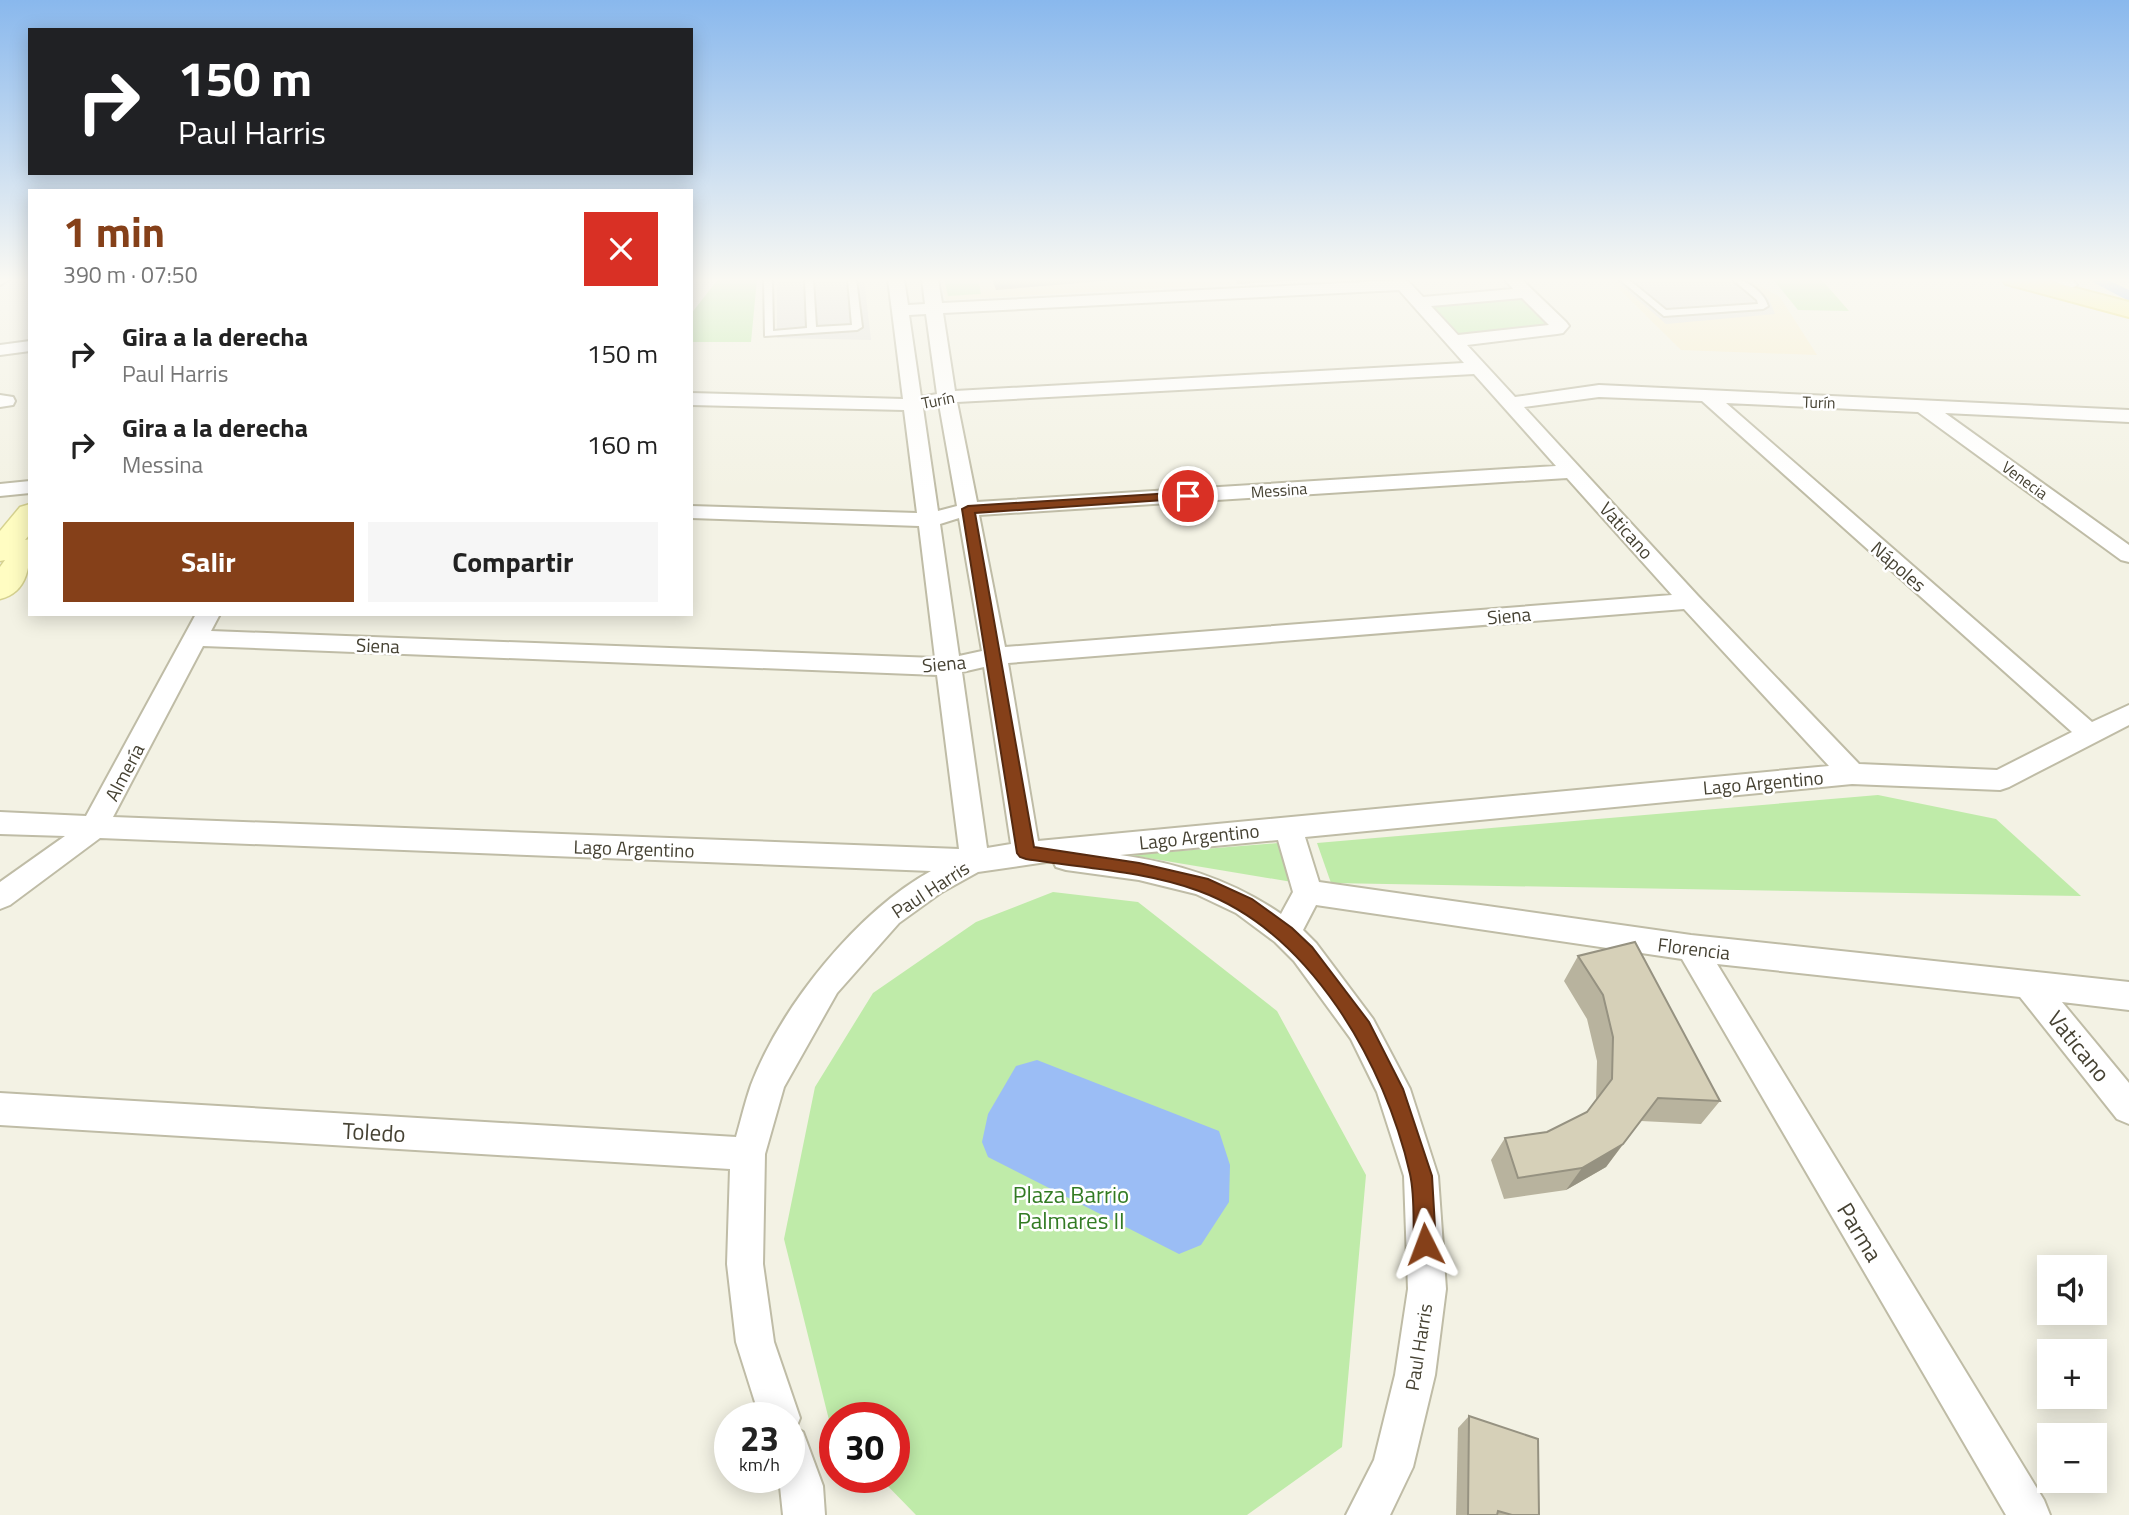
<!DOCTYPE html>
<html lang="es">
<meta charset="utf-8">
<style>
:root{--surface:#fff;--page:#f6f6f6;--text:#222;--muted:#767676;--accent:#854019}
body{margin:0;font-family:"Titillium Web",sans-serif;background:var(--page);color:var(--text);height:100vh;display:flex;flex-direction:column;font-size:26px;white-space:nowrap}
*{box-sizing:border-box;margin:0}
p{font-size:23px;color:var(--muted)}
.icon{flex:none;width:38px;height:38px;fill:none;stroke:currentColor;stroke-width:2;stroke-linecap:round;stroke-linejoin:round}
.map{position:relative;flex:1;overflow:hidden}
.drawer{position:absolute;left:28px;top:189px;width:665px;height:427px;display:flex;flex-direction:column;background:var(--surface);border-radius:0px;box-shadow:0 4px 18px #0003}
.drawer>*{flex:none}
.hud{position:absolute;left:28px;top:28px;width:665px;height:147px;border-radius:0px;box-shadow:0 4px 18px #0003;background:#202124;color:#fff;overflow:hidden}
.fabs{position:absolute;left:2037px;top:1255px;display:grid;gap:14px}
.fabs a{display:grid;place-items:center;width:70px;height:70px;border-radius:0px;background:var(--surface);box-shadow:0 4px 18px #0003;font-size:35px}
.speed{position:absolute;left:714px;top:1402px;display:flex;gap:14px;font-size:35px;font-weight:700;text-align:center}
.speed>*{display:grid;place-content:center;width:91px;height:91px;border-radius:50%;background:var(--surface);box-shadow:0 4px 18px #0003;line-height:1}
.speed small{font-size:18px;font-weight:400}
.speed .limit{border:10px solid #d22;background:#fff;color:#111}
.pin{position:absolute;display:grid;place-items:center;width:60px;height:60px;color:#fff;margin:-30px;border:4px solid #fff;border-radius:50%;box-shadow:0 2px 7px #0007}
.me{position:absolute;width:77px;margin:-38px;rotate:357deg;stroke-linejoin:round;filter:drop-shadow(0 0 5px #0008)}
.turn{display:flex;align-items:center;gap:24px;height:147px;padding:0 35px;font-size:32px}
.turn .icon{width:91px;height:91px;stroke-width:2.5}
.turn b{display:block;font-size:49px;line-height:60px}
.round{display:grid;place-items:center;flex:none;width:74px;height:74px;border-radius:0px;background:var(--page)}
.head{display:flex;align-items:center;justify-content:space-between;height:119px;padding:0 35px}
h1{font-size:42px;font-weight:700;line-height:52px;color:var(--accent)}
.action{display:flex;gap:14px;margin-top:auto;padding:14px 35px}
.action a{flex:1;height:80px;border-radius:0px;background:var(--accent);color:#fff;font-size:28px;font-weight:700;line-height:80px;text-align:center}
.action a+a{background:var(--page);color:var(--text)}
ul{padding:0;list-style:none}
li{display:flex;align-items:center;gap:21px;height:91px;padding:0 35px}
li div{flex:1}
li b{display:block;font-size:26px}
li em{font-style:normal}
.map>svg:first-child{display:block}
</style>
<div class="map">
<svg width="2129" height="1515" viewBox="0 0 2129 1515">
<rect width="100%" height="100%" fill="#f3f2e4"/>
<g fill="#f7eecd">
<path d="M940,279H1325L946,300Z"/>
<path d="M1609,279H1747L1780,297L1817,355L1681,350Z"/>
</g>
<g fill="#bfeba9">
<path d="M718,279H757L751,342H691V314Z"/>
<path d="M944,279H978L981,294L948,296Z"/>
<path d="M1773,279H1821L1849,311L1798,310Z"/>
<path d="M1526,293L1560,326L1453,341L1419,302Z"/>
<path d="M1878,795L1996,819L2081,896L1331,883L1317,843Z"/>
<path d="M1278,843L1292,882L1130,855Z"/>
<path d="M1053,892L1138,902L1277,1011L1366,1175L1342,1447L1247,1515H916L879,1477H894V1418H835V1432L831,1428L784,1239L815,1087L873,993L976,922Z"/>
</g>
<g fill="#e3e2dd">
<path d="M777,279H864L871,340L777,338Z"/>
<path d="M1614,279H1737L1769,299L1775,314L1666,324Z"/>
</g>
<path fill="#9bbdf5" d="M1037,1060L1219,1131L1230,1165L1229,1202L1201,1245L1179,1254L988,1157L982,1142L988,1114L1016,1066Z"/>
<g fill="none" stroke-linecap="round" stroke-linejoin="round">
<path fill="#9bbdf5" fill-rule="evenodd" d="M2087,279H2106L2129,290V301Z"/>
<defs>
<g id="lane">
<path d="M764,279H772L773,331L807,328L805,279H813L816,327L852,325L848,279H856L862,327L857,330L765,336Z"/>
<path d="M1619,279H1628L1666,310L1758,304L1757,300L1732,279C1746,279 1764,292 1768,306L1763,309L1664,316Z"/>
</g>
<g id="street">
<path d="M0,279H9L0,285Z"/>
<path d="M888,279H904L908,305L925,304L922,279H938L942,303L1403,280L1409,282L1423,297L1513,289L1504,279H1521L1566,322L1569,326L1563,333L1557,334L1467,345L1515,397L1599,385L2129,410V422L1945,413L2129,545V562L2121,560L1918,412L1726,403L2092,722L2129,705V725L2009,787L2000,790L1852,784L1305,837L1319,882L1691,935L2129,982V1010L2062,1002L2129,1083V1124L2117,1119L2020,997L1717,964L2044,1500L2050,1515H2006L1682,959L1316,905L1303,930L1316,943L1373,1019L1410,1089L1438,1176L1446,1289L1435,1375L1413,1467L1390,1515H1346L1374,1460L1395,1375L1408,1289L1404,1176L1377,1092L1351,1039L1294,961L1275,942L1236,913L1196,894L1139,880L1066,870L1056,867L1053,861L978,872L942,892L899,923L837,993L784,1087L765,1154L763,1264L774,1342L800,1418L796,1428L803,1432L823,1486L825,1515H783L779,1477H789V1418H760L736,1342L727,1264L730,1169L0,1125V1093L736,1137C741,1120 745,1102 751,1085C781,1006 858,911 931,871L100,838L10,905L0,909V882L65,836L0,834V812L86,816L196,614H220L211,631L935,658L919,526L691,518V506L917,513L904,410L691,405V393L903,399ZM1399,290L1464,363L955,391L943,313ZM1522,298L1549,325L1458,335L1431,306ZM926,314L937,394L921,397L909,315ZM1474,374L1556,466L977,502L957,402ZM1599,397L1702,401L2072,732L1997,770L1859,764L1698,596L1524,407ZM939,404L957,506L938,511L923,408ZM1567,478L1672,595L1005,647L979,515ZM959,518L982,651L959,656L940,524ZM1684,609L1829,766L1038,841L1008,663ZM203,646L937,675L959,849L113,817ZM984,667L1011,844L987,848L962,672ZM1278,840L1293,892L1281,914C1232,880 1178,863 1120,855Z"/>
<path d="M2052,279H2071L2077,285L2069,290Z"/>
<path d="M30,341V351L0,355V345Z"/>
<path d="M0,395L13,397L15,401L13,405L0,407Z"/>
<path d="M30,481V493L0,496V484Z"/>
</g>
<path id="secondary" d="M30,504V534L25,540L30,539C30,564 29,592 0,599V567L5,560L0,561V531L20,507Z"/>
<path id="primary" d="M2002,279H2041L2129,302V317L2006,284Z"/>
</defs>
<use href="#lane" stroke="#bfbca6" stroke-width="4"/>
<use href="#street" stroke="#bfbca6" stroke-width="4"/>
<use href="#secondary" stroke="#d6d290" stroke-width="3"/>
<use href="#primary" stroke="#ecde59" stroke-width="4"/>
<use href="#lane" fill="#fff" fill-rule="evenodd"/>
<use href="#street" fill="#fff" fill-rule="evenodd"/>
<use href="#secondary" fill="#fffdc2" fill-rule="evenodd"/>
<use href="#primary" fill="#fff691" fill-rule="evenodd"/>
</g>
<g fill="#b8b39e">
<path d="M992,279H1128L996,290Z"/>
<path d="M1235,279H1325L1238,284Z"/>
<path d="M1578,956L1720,1101L1701,1124L1641,1121L1606,1167L1566,1190L1504,1199L1491,1160L1505,1138L1547,1132L1587,1112L1596,1101L1597,1061L1587,1019L1564,981Z"/>
<path d="M1469,1416L1539,1515H1456L1458,1428Z"/>
</g>
<path fill="#969281" d="M1623,1144L1606,1167L1566,1190L1582,1168Z"/>
<g fill="#d6d0b8" stroke="#969281" stroke-width="2">
<path d="M1635,942L1720,1101L1658,1098L1623,1144L1582,1168L1518,1178L1505,1138L1547,1132L1587,1112L1612,1079L1613,1037L1603,995L1578,956Z"/>
<path d="M1469,1416L1538,1439L1539,1515H1512L1498,1511L1497,1515H1468Z"/>
</g>
<linearGradient id="sky" x2="0" y2="1"><stop stop-color="#89b8ed"/><stop offset="0.57" stop-color="#faf9f3"/><stop offset="1" stop-color="#faf9f3" stop-opacity="0"/></linearGradient>
<rect width="2129" height="491" fill="url(#sky)"/>
<path fill="#854019" stroke="#562a10" stroke-width="2" d="M1188,492L1195,496L1193,498L975,513L1034,847L1139,863L1208,879L1252,899L1292,928L1312,947L1369,1022L1403,1089L1432,1176L1436,1244L1432,1251L1425,1255L1417,1251L1414,1244C1413,1221 1415,1196 1410,1174C1385,1063 1310,932 1199,891C1145,871 1083,868 1026,859L1020,857L1017,853L962,509L968,506Z"/>
<g text-anchor="middle" dominant-baseline="central" stroke-width="5" stroke-linejoin="round" paint-order="stroke">
<g font-size="16" fill="#464233" stroke="#fff">
<text transform="translate(938 400) rotate(-11)">Turín</text>
<text transform="translate(1819 402) rotate(2)">Turín</text>
<text transform="translate(2025 480) rotate(36)">Venecia</text>
<text transform="translate(1279 490) rotate(-4)">Messina</text>
</g>
<g font-size="19" fill="#464233" stroke="#fff">
<text transform="translate(1627 530) rotate(48)">Vaticano</text>
<text transform="translate(1899 566) rotate(41)">Nápoles</text>
<text transform="translate(1509 615) rotate(-5)">Siena</text>
<text transform="translate(378 645) rotate(2)">Siena</text>
<text transform="translate(944 663) rotate(-5)">Siena</text>
<text transform="translate(124 772) rotate(-62)">Almería</text>
<text transform="translate(1763 782) rotate(-5)">Lago Argentino</text>
<text transform="translate(1199 836) rotate(-6)">Lago Argentino</text>
<text transform="translate(634 848) rotate(2)">Lago Argentino</text>
<text transform="translate(930 889) rotate(-33)">Paul Harris</text>
<text transform="translate(1694 948) rotate(7)">Florencia</text>
<text transform="translate(1418 1347) rotate(-81)">Paul Harris</text>
</g>
<g font-size="23" fill="#464233" stroke="#fff">
<text transform="translate(2079 1046) rotate(51)">Vaticano</text>
<text transform="translate(374 1132) rotate(3)">Toledo</text>
<text transform="translate(1860 1232) rotate(59)">Parma</text>
</g>
<g font-size="23" fill="#327b23" stroke="#fff">
<text x="1071" y="1194">Plaza Barrio<tspan x="1071" dy="26">Palmares II</tspan></text>
</g>
</g>
</svg>
<div class="fabs">
<a><svg class="icon" aria-label="sound" viewBox="0 0 24 24"><path d="M4 9h4l5-4v14l-5-4H4zM17 9q2 3 0 6"/></svg></a>
<a>+</a>
<a>−</a>
</div>
<div class="speed"><div>23<small>km/h</small></div><div class="limit">30</div></div>
<div class="pin" style="left:1188px;top:496px;background:#d93025"><svg class="icon" aria-label="arrive" viewBox="0 0 24 24"><path d="M6 21V4h12l-3 4 3 4H6"/></svg></div>
<svg class="me" style="left:1425px;top:1244px" viewBox="-20 -20 40 40"><path d="M0-17L14 15 0 8-14 15z" fill="#854019" stroke="#fff" stroke-width="4"/></svg>
<div class="hud">
<div class="turn"><svg class="icon" aria-label="right" viewBox="0 0 24 24"><path d="M7 20v-9h11M14 6l5 5-5 5"/></svg><div><b>150 m</b>Paul Harris</div></div>
</div>
<section class="drawer">
<div class="head"><div><h1>1 min</h1><p>390 m · 07:50</p></div><a class="round" style="background:#d93025;color:#fff"><svg class="icon" aria-label="close" viewBox="0 0 24 24"><path d="M6 6l12 12M18 6L6 18"/></svg></a></div>
<ul>
<li><svg class="icon" aria-label="right" viewBox="0 0 24 24"><path d="M7 20v-9h11M14 6l5 5-5 5"/></svg><div><b>Gira a la derecha</b><p>Paul Harris</p></div><em>150 m</em></li>
<li><svg class="icon" aria-label="right" viewBox="0 0 24 24"><path d="M7 20v-9h11M14 6l5 5-5 5"/></svg><div><b>Gira a la derecha</b><p>Messina</p></div><em>160 m</em></li>
</ul>
<div class="action"><a>Salir</a><a>Compartir</a></div>
</section>
</div>
